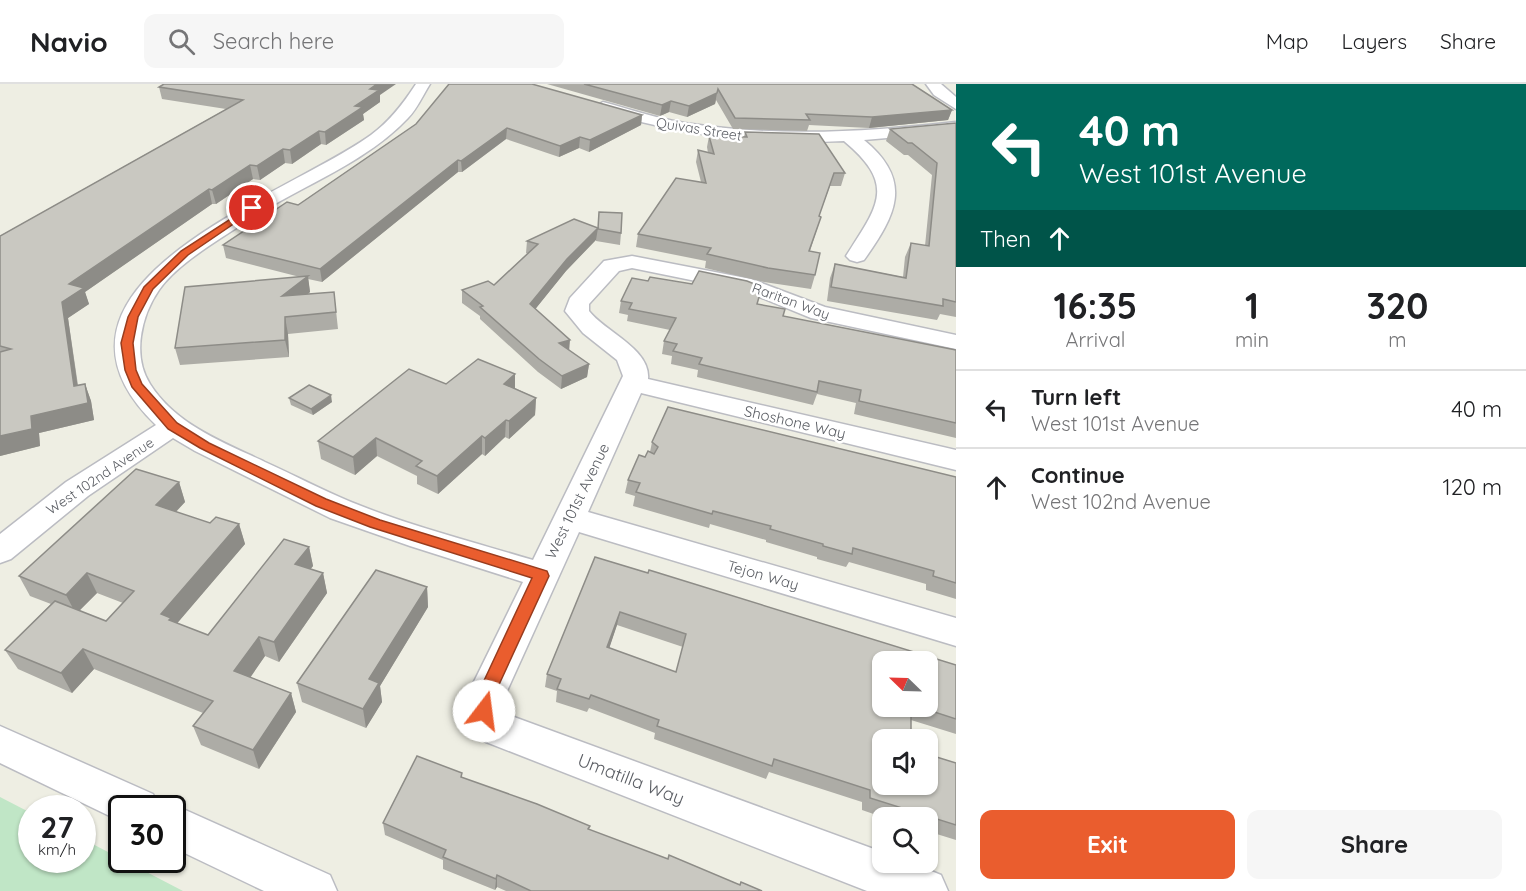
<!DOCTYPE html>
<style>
:root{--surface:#fff;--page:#f6f6f6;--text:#202124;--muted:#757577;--line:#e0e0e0;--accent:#ea5d2e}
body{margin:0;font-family:Quicksand,sans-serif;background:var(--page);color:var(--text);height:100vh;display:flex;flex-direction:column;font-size:22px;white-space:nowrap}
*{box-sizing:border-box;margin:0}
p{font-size:20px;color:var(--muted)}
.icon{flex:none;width:33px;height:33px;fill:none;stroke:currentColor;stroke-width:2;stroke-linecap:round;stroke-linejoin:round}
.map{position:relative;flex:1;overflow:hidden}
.side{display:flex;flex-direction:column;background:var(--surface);width:570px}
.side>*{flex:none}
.hud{background:#00695c;color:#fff;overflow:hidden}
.needle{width:39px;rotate:293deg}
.fabs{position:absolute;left:872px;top:567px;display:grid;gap:12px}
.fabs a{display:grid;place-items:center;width:66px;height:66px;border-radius:12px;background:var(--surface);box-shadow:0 2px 4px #0004;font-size:30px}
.speed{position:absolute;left:18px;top:711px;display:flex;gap:12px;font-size:30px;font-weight:700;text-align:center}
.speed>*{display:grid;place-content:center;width:78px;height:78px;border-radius:50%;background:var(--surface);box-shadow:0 2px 4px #0004;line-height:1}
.speed small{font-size:15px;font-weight:400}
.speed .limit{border:3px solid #111;border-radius:9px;background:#fff;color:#111}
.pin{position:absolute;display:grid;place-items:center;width:51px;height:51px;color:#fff;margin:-26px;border:3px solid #fff;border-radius:50%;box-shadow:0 2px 6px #0007}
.me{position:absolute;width:66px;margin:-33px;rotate:15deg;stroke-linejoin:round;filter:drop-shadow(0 0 4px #0008)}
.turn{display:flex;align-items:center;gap:21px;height:126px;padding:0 24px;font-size:27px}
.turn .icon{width:78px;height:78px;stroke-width:2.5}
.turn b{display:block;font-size:42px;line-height:51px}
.then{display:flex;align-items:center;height:57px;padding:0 24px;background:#0003;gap:12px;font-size:22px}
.eta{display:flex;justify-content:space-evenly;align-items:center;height:102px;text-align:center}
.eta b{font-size:36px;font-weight:700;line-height:42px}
.cta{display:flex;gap:12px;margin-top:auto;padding:12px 24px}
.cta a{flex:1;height:69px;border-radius:12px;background:var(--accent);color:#fff;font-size:24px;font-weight:700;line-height:69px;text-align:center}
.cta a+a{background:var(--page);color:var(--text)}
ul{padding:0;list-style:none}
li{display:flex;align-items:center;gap:18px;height:78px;padding:0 24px;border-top:2px solid var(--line)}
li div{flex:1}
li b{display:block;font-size:22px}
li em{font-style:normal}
header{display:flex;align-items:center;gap:36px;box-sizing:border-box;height:84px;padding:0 30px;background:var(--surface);border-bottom:2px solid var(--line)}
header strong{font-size:28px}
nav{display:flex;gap:33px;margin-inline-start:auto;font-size:21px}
.search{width:420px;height:54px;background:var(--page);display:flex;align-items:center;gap:15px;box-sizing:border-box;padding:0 21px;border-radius:12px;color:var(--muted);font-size:22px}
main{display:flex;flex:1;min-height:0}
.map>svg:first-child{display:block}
</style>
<header>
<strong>Navio</strong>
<div class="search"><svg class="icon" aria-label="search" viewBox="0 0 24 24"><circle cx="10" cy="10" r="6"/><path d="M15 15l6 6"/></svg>Search here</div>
<nav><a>Map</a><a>Layers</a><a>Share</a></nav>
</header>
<main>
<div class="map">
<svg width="956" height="807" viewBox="0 0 956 807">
<rect width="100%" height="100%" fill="#eeeee3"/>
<path fill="#c0e6c6" d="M0,713L31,729L32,776H82L83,755L183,807H0Z"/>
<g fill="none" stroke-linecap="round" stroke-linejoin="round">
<defs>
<g id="minor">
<path d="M416,0H430C423,11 417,25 408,34C364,81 297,103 244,139C217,157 177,180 159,206C141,232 132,272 150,300C176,341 223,358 265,378C294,391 322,406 351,418C410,442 473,458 533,476L623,292L617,276L583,249L565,227L570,214L604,177L632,172L751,195L825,223L956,251V265L811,234L745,207L632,184L619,187L589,220V227C604,247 651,265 648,295L956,366V386L641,309L588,428L956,534V562L579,448L502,618L504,625L514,633L882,768V778H909L941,791L948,807H867L486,658L474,646L464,618L523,498L410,462L330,434L195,367L173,354L88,412L11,475L0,479V450L66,398L156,341C11,201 289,111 371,51C390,37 403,20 416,0Z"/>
<path d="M926,0H941L956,13V25L934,11Z"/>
<path d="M603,18C633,26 661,36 692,40C780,53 868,48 956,38V48L864,56C914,97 896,131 864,176L857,178L850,176L846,172C878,122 897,101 844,57C759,61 679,51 598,26L595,23Z"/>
<path d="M0,642L153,710L159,724H122V738L0,679Z"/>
<path d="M172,720L330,791L337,807H264L172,763V724H161Z"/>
</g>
</defs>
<use href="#minor" stroke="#bbbcc2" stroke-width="3"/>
<use href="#minor" fill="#fff" fill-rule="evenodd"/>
</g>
<g fill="#adaca6" fill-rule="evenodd">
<path d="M547,0H719L952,26L948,36L869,44L809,41L807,47L733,45L716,16L715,20L687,33L669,28L660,32Z"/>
<path d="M159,3L380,11V18L363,30L364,36L326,61L321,60L292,80L285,79L260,96L253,95L216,120H212L85,208L89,220L68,234L78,301L85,300L91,317L94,336L39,349L40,362L0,372V152L226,25L162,15Z"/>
<path d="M642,31L641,41L589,68L579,64L559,73L506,55L462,88H458L322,198L308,195L310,208L308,210L334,208L338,245L288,250L289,273L180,281L175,264L300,193L226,174L223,161L298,121L416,40Z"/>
<path d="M956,39V233L940,230L937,236L827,217L830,194L835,180L903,193L905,173L911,159L925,162L932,91L908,71H904L886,57L890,45Z"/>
<path d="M745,48L845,89L841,102H830L819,132L821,133L810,167L815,191L811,205L764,198L705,184L706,177L636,163L638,150L701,98L696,78L698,66L708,69L707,63L709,52L744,53Z"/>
<path d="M597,144L621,149L620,161L596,157V155L566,187L535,225L569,267L589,280L587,293L561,305L538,288L480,235V232L462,219V206L494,201L528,170L526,169L527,157Z"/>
<path d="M621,217L757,220L783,232L956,266V354L854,330L856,319L817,310L813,321L697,293L698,286L671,280L672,272L662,270L664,257L670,246L627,237L628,231L619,229Z"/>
<path d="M446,300L515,304L536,314L535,331L509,355L505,353L485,372L482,370L438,410L417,400V392L377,372L355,391L321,375L318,357Z"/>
<path d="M289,314L332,318L313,331L291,321Z"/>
<path d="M652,358L956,393V515L926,506V500L849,478L846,483L817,475V473L766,458V456L710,440L709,444L633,422L635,412L625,409L628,396L650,368Z"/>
<path d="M179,398L185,418L176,428L210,439L239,440L245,460L177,539L208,551L309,463L313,482L310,485L323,489L327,509L279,578L265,572L250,593L291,609L296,628L259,685L201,661L193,642L203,629L94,585L72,609L18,585L5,566L51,520L30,512L19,492ZM97,509L123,519L106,537L79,527Z"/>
<path d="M595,473L956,581V650L911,636L882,700L956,679V756L927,747V734H885L862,726V718L769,688L766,695L654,655L655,649L589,624L587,628L556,618L557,607L545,603L547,590ZM617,541L683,563L676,588L609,564ZM927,578V622H882Z"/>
<path d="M427,503L428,523L380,602L382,618L366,644L302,618L297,599Z"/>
<path d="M462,689V694L589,746L739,801L741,798L762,807H506L497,803L495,806L443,785V776L385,751L383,739Z"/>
</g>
<g fill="#8d8c87">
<path d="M377,0H396L380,11V18L363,30L364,36L326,61L325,48L355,22L370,5Z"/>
<path d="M717,9L715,20L687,33L689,22Z"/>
<path d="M671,17L669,28L660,32L662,21Z"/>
<path d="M952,26L948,36L869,44L872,33Z"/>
<path d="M642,31L641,41L589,68L590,56Z"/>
<path d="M507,44L506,55L462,88L461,77Z"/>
<path d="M319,47L321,60L292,80L290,66Z"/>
<path d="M580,53L579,64L559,73L560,62Z"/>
<path d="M283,65L285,79L260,96L257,82Z"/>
<path d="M458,76V88L322,198L320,185Z"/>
<path d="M250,81L253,95L216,120L212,106Z"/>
<path d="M209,105L212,120L85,208L89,220L68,234L80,319L74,302L62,218L69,200Z"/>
<path d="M598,144L596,156L566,187L529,233L530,220L567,175Z"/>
<path d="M308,192L310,208L285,229L282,212Z"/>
<path d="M285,233L288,250L289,273L285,256Z"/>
<path d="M570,256L569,268L559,259Z"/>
<path d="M589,280L587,293L561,305L562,292Z"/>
<path d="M515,290V308L504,300Z"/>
<path d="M85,300L91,317L94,336L39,349L40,362L0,372V352Z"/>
<path d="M331,311L332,318L313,331L311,325Z"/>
<path d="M536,314L535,331L509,355V337Z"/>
<path d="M506,336L505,353L485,372V354Z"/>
<path d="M482,352V370L438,410L437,392Z"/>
<path d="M376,354L377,372L355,391L353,373Z"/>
<path d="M179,398L185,418L163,441L156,421Z"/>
<path d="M239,440L245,460L174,543L161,530Z"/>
<path d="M309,463L313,482L299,500L295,480Z"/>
<path d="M87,489L97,509L76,530L66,511Z"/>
<path d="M323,489L327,509L279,578L274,558Z"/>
<path d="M427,503L428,523L380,602L382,618L366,644L363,625L369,595Z"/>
<path d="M620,528L617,541L605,577L607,563Z"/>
<path d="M259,553L265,572L241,607L234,587Z"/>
<path d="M83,565L94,585L72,609L61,589Z"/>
<path d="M291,609L296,628L259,685L253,666Z"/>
<path d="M497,791V803L495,806L496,795Z"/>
</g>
<g fill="#c9c8c1" stroke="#8d8c87" stroke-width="1.5" fill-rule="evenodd">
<path d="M164,0H377L370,5L379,6L355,22L363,23L325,48L319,47L290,66L283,65L257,82L250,81L212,106L209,105L69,200L84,204L62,218L74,302L85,300L88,319L31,332L32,345L0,352V268L11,265L0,262V152L243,16L159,3Z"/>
<path d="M449,0H532L642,31L590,56L580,53L560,62L507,44L461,77L458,76L320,185L223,161L287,118L298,121L416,40Z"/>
<path d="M584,0H912L952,26L872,33L806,30L810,36L735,34L718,5L717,9L689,22L671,17L662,21Z"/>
<path d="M956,39V218L943,215V222L831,203L835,180L906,194L911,159L929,162L937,79L912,59H908L890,45Z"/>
<path d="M745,48L819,50L845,89H834L819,132L821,133L809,167L820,169L815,191L768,184L707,170L711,164L638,150L676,94L706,99L698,66L714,70L709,52L747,53Z"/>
<path d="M599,128L622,129L621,149L598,145Z"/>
<path d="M574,135L598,144L567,175L530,220L570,256L559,259L589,280L562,292L539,275L480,223L483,222L462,206L488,197L494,201L538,160L527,157Z"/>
<path d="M699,187L747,197L762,203L757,220L785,225L783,232L956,266V339L859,317L861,306L819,297L817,308L699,280L702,274L673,267L677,260L664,257L676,234L629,225L632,219L621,217L632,194L648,197L650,193L692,200Z"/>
<path d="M308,192L282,212L334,208L336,228L285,233V256L175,264L185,203Z"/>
<path d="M478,275L515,290L504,300L536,314L509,337L506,336L485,354L482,352L437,392L416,382L422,377L376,354L353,373L318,357L409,285L446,300Z"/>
<path d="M309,301L331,311L311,325L289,314Z"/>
<path d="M668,323L956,393V499L933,492L934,487L853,464L852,470L823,462V460L770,445L771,442L713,427L712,430L636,408L640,399L628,396L639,371L645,373L648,367L654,370L658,363L652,358Z"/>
<path d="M136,385L179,398L156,421L210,439L216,433L239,440L161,530L171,534L169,536L208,551L284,455L309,463L295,480L323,489L274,558L259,553L234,587L291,609L253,666L193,642L213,617L83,565L61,589L5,566L55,517L106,537L134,507L87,489L66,511L19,492Z"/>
<path d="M595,473L648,489L649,486L956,581V635L916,622H927V578H882V622H914L913,625L911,624V656H882V700H927V670L956,679V741L870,714V706L774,675L772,682L657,642L659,636L591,611L589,615L557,605L561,595L547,590ZM620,528L686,550L676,588L607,563Z"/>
<path d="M376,486L427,503L369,595L379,599L363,625L297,599Z"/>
<path d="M417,672L462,689L461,693L537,720L590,742L588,745L668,775L669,771L740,801L741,798L762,807H531L497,791L496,795L443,773L446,766L383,739Z"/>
</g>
<path fill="#ea5d2e" stroke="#983c1e" stroke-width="1.5" d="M249,123L257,124L188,171L153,205L138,233L133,259L136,286L142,300L177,339L209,359L326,415L380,436L547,487L549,492L491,618L493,627L490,633L484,635L478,633L474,618L532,494L370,443L316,422L200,364L168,345L132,303L125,286L121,259L128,233L144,203L181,167Z"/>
<g text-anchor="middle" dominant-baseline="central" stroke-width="5" stroke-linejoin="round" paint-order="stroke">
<g font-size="14" fill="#5b5e64" stroke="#fff">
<text transform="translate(699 45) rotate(9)">Quivas Street</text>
<text transform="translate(791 217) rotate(20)">Raritan Way</text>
<text transform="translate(100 392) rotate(-34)">West 102nd Avenue</text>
</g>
<g font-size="15" fill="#5b5e64" stroke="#fff">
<text transform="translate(795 338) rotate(13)">Shoshone Way</text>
<text transform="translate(577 417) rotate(-64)">West 101st Avenue</text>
<text transform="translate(763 491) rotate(16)">Tejon Way</text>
</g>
<g font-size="18" fill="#5b5e64" stroke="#fff">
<text transform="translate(631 695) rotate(21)">Umatilla Way</text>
</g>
</g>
</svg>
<div class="fabs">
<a><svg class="needle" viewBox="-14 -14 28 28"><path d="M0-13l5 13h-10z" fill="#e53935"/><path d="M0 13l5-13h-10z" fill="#757577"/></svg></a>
<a><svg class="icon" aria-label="sound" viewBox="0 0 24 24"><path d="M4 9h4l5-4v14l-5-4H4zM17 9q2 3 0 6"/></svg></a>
<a><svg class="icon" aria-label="search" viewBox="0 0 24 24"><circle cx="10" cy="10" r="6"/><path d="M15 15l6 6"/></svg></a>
</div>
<div class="speed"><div>27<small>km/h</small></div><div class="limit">30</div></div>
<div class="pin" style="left:252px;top:124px;background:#d93025"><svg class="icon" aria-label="arrive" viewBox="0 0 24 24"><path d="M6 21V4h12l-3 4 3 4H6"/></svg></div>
<svg class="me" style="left:484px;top:627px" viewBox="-20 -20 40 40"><circle r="19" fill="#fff"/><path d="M0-13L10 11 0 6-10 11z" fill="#ea5d2e"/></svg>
</div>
<section class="side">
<div class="hud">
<div class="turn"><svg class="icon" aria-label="left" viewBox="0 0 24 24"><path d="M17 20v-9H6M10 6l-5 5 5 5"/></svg><div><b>40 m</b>West 101st Avenue</div></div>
<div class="then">Then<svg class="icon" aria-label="ahead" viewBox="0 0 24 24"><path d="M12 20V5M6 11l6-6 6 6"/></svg></div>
</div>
<div class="eta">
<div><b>16:35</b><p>Arrival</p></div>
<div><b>1</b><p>min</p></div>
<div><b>320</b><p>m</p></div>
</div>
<ul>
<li><svg class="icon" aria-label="left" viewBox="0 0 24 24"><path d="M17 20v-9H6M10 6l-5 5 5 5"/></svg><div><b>Turn left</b><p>West 101st Avenue</p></div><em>40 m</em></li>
<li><svg class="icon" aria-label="ahead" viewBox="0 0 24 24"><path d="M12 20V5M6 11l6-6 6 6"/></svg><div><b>Continue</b><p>West 102nd Avenue</p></div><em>120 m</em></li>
</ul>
<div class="cta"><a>Exit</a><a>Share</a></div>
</section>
</main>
